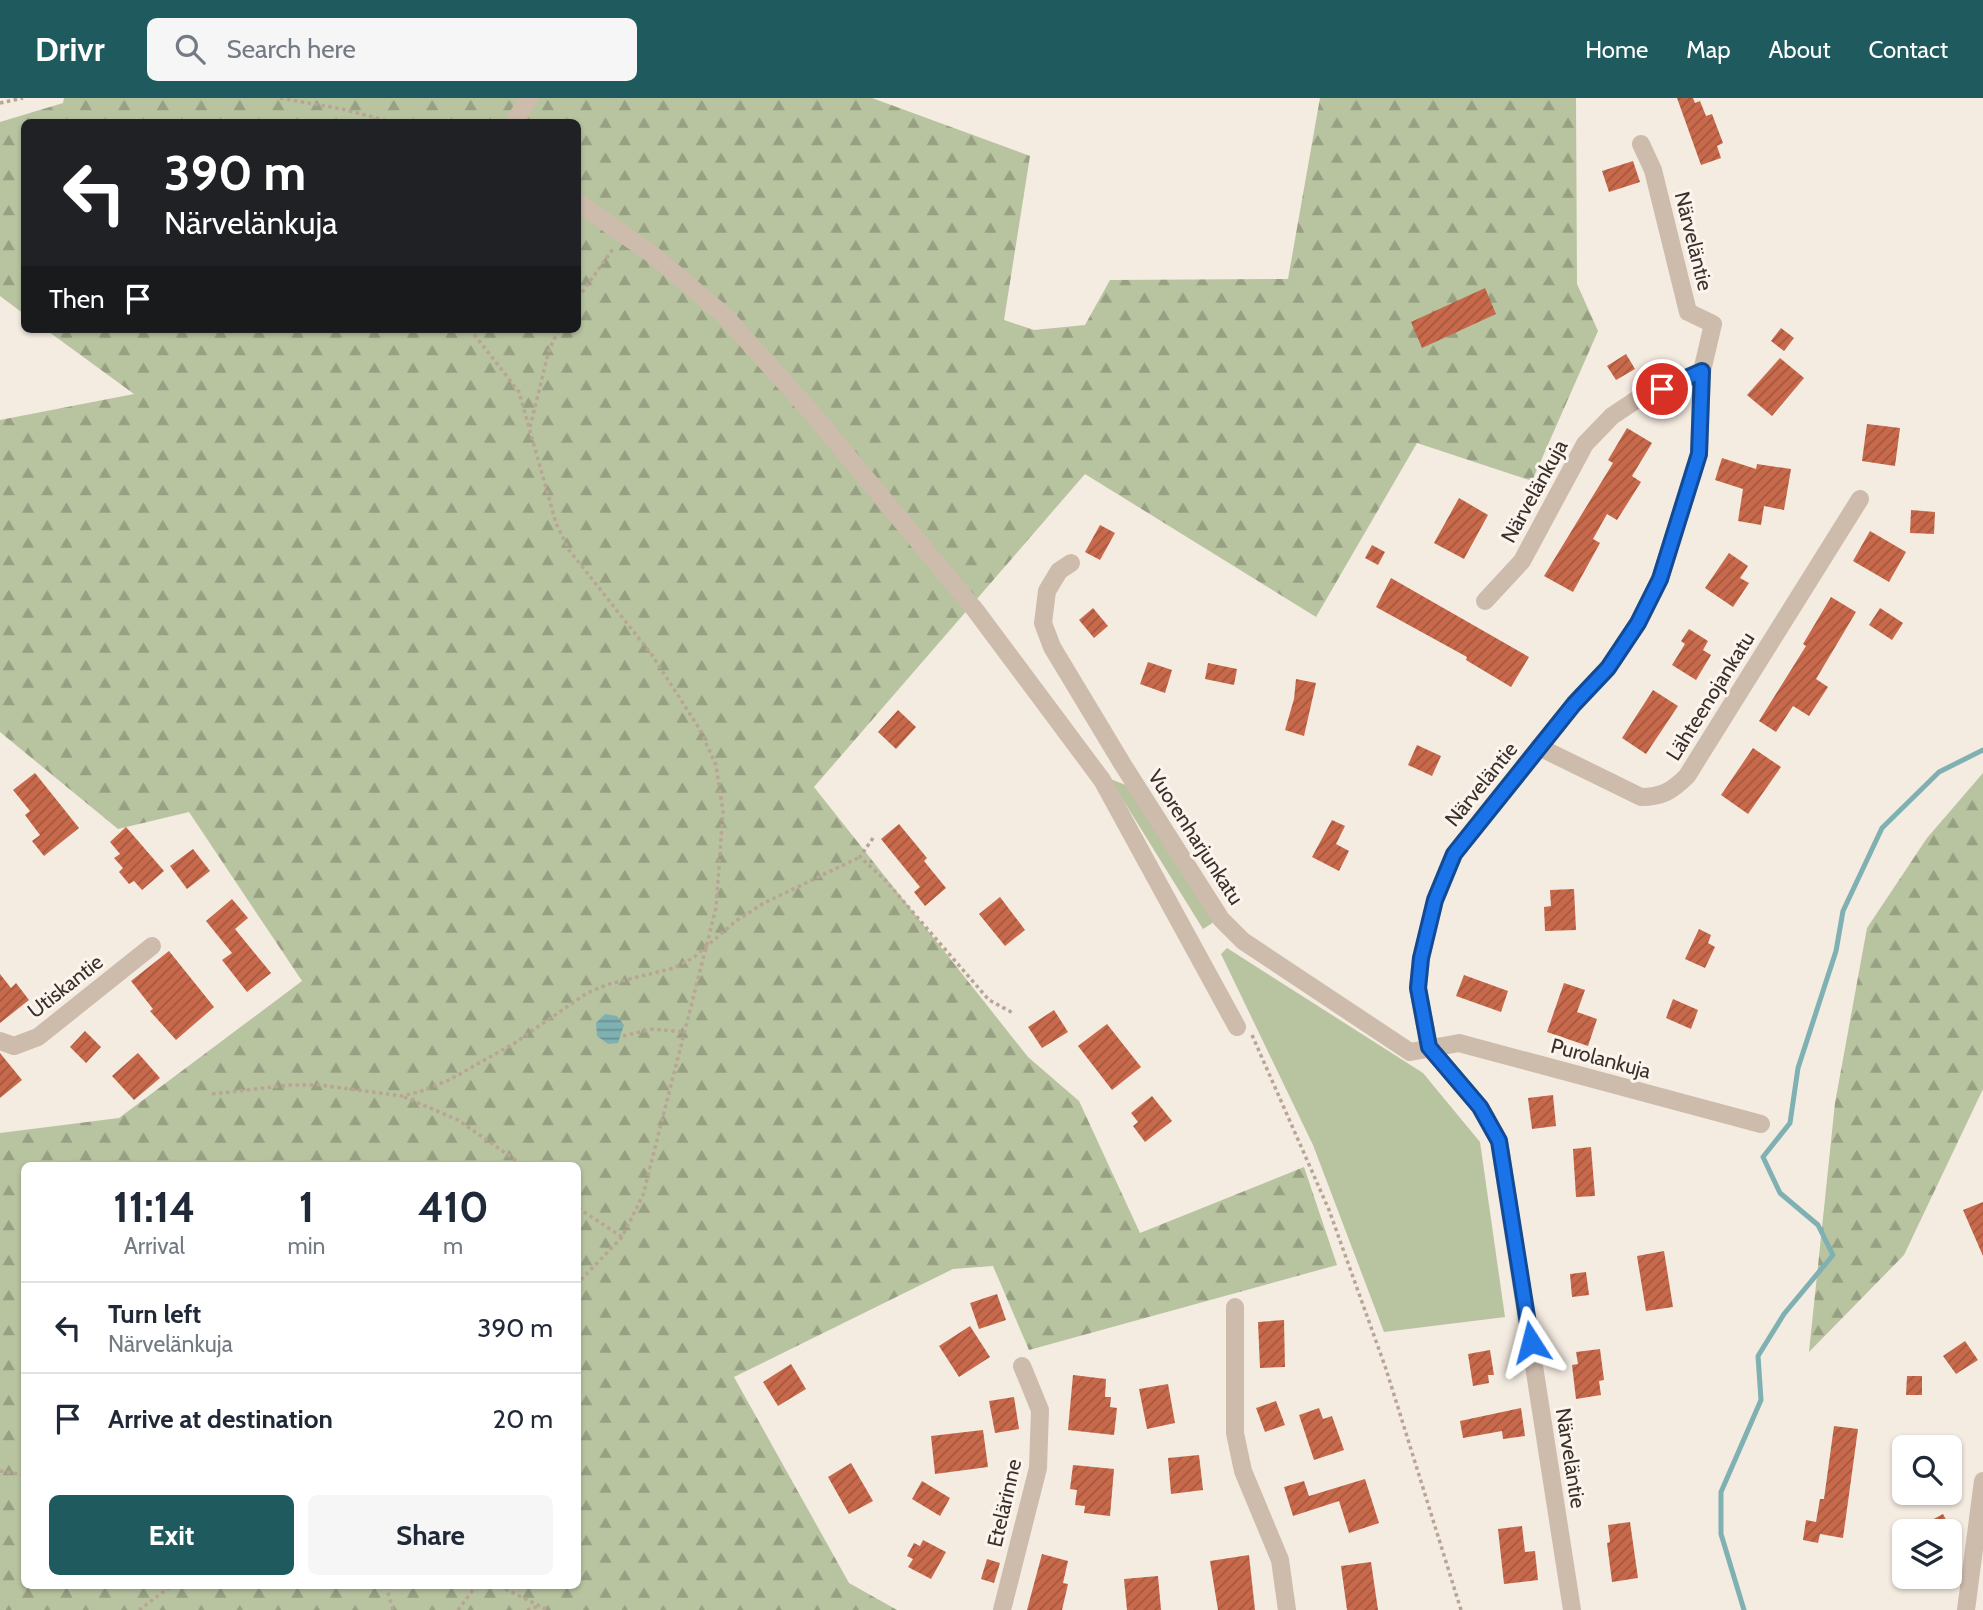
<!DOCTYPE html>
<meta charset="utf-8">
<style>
:root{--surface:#fff;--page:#f6f6f7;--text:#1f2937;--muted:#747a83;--line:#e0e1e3;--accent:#1f5a5e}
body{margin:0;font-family:Cabin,sans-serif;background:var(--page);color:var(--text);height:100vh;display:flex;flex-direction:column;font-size:26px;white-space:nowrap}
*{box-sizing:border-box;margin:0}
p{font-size:23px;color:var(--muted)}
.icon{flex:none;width:38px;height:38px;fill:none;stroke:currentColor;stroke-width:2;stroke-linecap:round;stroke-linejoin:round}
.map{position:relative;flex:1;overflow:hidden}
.details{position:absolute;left:21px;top:1064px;width:560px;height:427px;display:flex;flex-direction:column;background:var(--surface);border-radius:10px;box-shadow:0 2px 5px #0004}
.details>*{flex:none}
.hud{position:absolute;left:21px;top:21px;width:560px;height:214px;border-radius:10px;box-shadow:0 2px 5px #0004;background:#202124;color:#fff;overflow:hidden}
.controls{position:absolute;left:1892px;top:1337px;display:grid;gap:14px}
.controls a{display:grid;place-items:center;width:70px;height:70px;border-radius:10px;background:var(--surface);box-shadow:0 2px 5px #0004;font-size:35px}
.pin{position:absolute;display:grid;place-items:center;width:60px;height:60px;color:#fff;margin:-30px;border:4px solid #fff;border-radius:50%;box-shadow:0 2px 7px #0007}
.me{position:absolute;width:77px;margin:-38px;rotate:351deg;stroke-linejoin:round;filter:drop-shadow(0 0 5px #0008)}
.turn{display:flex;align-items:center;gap:24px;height:147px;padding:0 28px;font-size:32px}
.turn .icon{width:91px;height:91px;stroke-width:2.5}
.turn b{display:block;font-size:49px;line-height:60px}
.then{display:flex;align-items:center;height:66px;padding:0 28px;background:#0003;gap:14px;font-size:26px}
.eta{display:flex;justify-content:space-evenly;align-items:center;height:119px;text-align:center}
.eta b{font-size:42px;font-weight:700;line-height:49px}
.action{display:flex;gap:14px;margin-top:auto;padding:14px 28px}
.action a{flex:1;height:80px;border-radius:10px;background:var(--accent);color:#fff;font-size:28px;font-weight:700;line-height:80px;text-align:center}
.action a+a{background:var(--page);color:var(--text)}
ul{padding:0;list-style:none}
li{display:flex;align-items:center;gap:21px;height:91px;padding:0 28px;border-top:2px solid var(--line)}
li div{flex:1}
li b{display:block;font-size:26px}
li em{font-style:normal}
header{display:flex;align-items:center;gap:42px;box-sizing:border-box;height:98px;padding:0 35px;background:var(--accent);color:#fff}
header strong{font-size:33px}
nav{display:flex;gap:38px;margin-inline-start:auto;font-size:24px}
.search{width:490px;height:63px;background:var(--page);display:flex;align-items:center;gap:18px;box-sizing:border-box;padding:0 24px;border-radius:10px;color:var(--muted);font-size:26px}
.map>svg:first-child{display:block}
</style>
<header>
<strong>Drivr</strong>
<div class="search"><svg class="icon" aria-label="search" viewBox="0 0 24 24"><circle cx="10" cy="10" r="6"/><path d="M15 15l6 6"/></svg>Search here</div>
<nav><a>Home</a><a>Map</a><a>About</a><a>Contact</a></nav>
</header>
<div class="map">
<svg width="1983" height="1512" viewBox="0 0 1983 1512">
<defs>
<pattern id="forest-firs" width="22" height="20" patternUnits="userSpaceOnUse" patternTransform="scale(1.75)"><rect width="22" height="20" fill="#b8c4a0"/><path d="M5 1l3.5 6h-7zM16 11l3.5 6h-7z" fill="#97a083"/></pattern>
<pattern id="water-rules" width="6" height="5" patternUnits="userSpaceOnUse" patternTransform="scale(1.75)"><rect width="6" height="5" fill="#7fb0b2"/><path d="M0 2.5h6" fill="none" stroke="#699091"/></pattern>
<pattern id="building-hatch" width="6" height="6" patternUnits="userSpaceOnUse" patternTransform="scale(1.75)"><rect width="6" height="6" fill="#c8694b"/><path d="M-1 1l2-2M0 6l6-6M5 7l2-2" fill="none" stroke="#a4573f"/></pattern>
</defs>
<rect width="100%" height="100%" fill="#f4ebe1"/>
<g fill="#b8c4a0">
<path d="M1110,681L1126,687L1214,824L1203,831Z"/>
<path d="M1227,850L1423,975L1480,1044L1505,1219L1384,1234L1313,1047L1221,856Z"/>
</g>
<g fill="url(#forest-firs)" fill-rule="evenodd">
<path d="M64,0H872L1030,58L1004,222L1034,232L1085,227L1110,182L1288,181L1320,0H1576L1577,186L1598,233L1532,383L1417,345L1316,519L1085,376L814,689L1028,959L1079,1003L1140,1135L1304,1069L1337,1167L1029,1252L993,1168L953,1171L734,1279L849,1485L897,1512H0V1035L119,1020L302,883L189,714L118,731L0,634V322L134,296L45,231H578V24H24V216L0,198V24L63,5ZM24,1068H578V1488H24Z"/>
<path d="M1983,675V991L1904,1157L1809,1254L1835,1005L1867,830L1927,740Z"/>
</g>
<path fill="url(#water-rules)" d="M605,916L617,918L624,927L618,945L608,946L597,938L596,925Z"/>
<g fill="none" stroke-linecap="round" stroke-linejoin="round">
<path stroke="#7fb0b2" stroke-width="5" d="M1744,1512L1721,1436V1394L1761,1302L1758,1258L1784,1216L1833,1157L1818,1127L1780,1095L1763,1059L1790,1025L1798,970L1836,853L1843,813L1882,730L1939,674L1983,652"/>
</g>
<g fill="url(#building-hatch)">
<path d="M1677,0H1693L1695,5L1700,3L1706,18L1712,16L1723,45L1717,48L1721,60L1701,67Z"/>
<path d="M1633,63L1640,84L1609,94L1602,73Z"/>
<path d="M1485,190L1496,216L1422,250L1411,224Z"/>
<path d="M1781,230L1794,240L1784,253L1771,243Z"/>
<path d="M1626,256L1635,271L1616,282L1607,268Z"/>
<path d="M1780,260L1804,280L1772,318L1747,297Z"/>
<path d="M1867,326L1900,330L1895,368L1862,363Z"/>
<path d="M1627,330L1652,345L1632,378L1641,384L1617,422L1607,416L1593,441L1600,445L1573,494L1544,478L1613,365L1608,362Z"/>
<path d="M1722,360L1756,371L1757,366L1791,371L1784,412L1764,408L1761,427L1738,423L1743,391L1715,382Z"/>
<path d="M1459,400L1488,417L1464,461L1434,445Z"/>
<path d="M1911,412L1935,414L1934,436L1910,435Z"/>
<path d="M1100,427L1115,435L1100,462L1085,454Z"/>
<path d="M1870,433L1906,454L1889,484L1853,463Z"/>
<path d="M1372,447L1385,454L1378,467L1365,460Z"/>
<path d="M1729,455L1748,468L1740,480L1749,485L1733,509L1705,490Z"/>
<path d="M1391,480L1529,559L1511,589L1466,562L1467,559L1376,509Z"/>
<path d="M1831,499L1856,514L1816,581L1828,589L1809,618L1793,608L1776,634L1759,623L1806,548L1803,546Z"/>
<path d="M1093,510L1108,528L1094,540L1079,522Z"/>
<path d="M1880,510L1903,525L1892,542L1869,527Z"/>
<path d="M1689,531L1708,543L1703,552L1711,557L1696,582L1672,567L1685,546L1681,543Z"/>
<path d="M1148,564L1172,572L1165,595L1140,586Z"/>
<path d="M1208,565L1237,571L1234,587L1205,581Z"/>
<path d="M1296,581L1316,585L1304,638L1285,632L1294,601Z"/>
<path d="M1653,592L1678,608L1646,656L1622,640Z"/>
<path d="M898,612L916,629L896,651L878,634Z"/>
<path d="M1417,647L1441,658L1432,678L1408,667Z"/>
<path d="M1753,650L1781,669L1748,716L1721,697Z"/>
<path d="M35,675L79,730L44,758L32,743L40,737L25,717L30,713L13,692Z"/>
<path d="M1332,722L1345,728L1336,746L1349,753L1339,773L1312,759Z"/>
<path d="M899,726L927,760L924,763L946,790L925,808L914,794L920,789L881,741Z"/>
<path d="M126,729L164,773L142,792L134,783L129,786L119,774L123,770L114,760L120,756L110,744Z"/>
<path d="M193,751L210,773L187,791L170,768Z"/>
<path d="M1574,791L1576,832L1545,833L1544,809L1551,808L1550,792Z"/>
<path d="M1000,799L1025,832L1005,848L979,816Z"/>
<path d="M232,801L248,820L235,831L271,875L247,894L222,862L232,855L206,823Z"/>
<path d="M1699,831L1711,837L1708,845L1715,849L1705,870L1685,861Z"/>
<path d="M169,853L214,909L176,942L150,913L153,911L131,883Z"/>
<path d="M0,876L11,890L16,885L29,902L0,925Z"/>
<path d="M1464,877L1508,893L1501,914L1456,898Z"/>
<path d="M1564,885L1585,892L1577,914L1597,921L1588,948L1547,934Z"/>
<path d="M1673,901L1698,912L1691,931L1666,920Z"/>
<path d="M1054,912L1068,934L1042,950L1028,929Z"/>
<path d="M1107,926L1141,969L1112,992L1078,948Z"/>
<path d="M85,933L101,949L86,965L70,949Z"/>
<path d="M0,955L22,982L0,1000Z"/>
<path d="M138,955L160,980L134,1002L112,978Z"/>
<path d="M1553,997L1556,1028L1532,1031L1528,1000Z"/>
<path d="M1152,998L1172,1023L1145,1044L1133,1028L1138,1024L1131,1015Z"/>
<path d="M1591,1049L1595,1098L1576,1099L1573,1051Z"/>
<path d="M1983,1104V1158L1963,1112Z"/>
<path d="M1664,1153L1673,1209L1646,1213L1637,1158Z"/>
<path d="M1586,1174L1589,1197L1572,1199L1570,1176Z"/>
<path d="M997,1196L1006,1222L979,1231L970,1205Z"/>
<path d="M1284,1222L1285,1269L1260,1270L1258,1224Z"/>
<path d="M970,1228L990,1259L959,1279L939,1248Z"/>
<path d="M1965,1243L1978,1262L1956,1276L1943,1258Z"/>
<path d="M1600,1251L1604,1282L1599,1283L1601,1297L1576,1301L1572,1267L1578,1266L1576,1254Z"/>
<path d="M1490,1252L1494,1277H1488L1489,1285L1473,1288L1468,1256Z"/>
<path d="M791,1266L806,1291L778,1308L763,1284Z"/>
<path d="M1073,1277L1106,1281L1105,1299H1111L1110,1309L1117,1310L1114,1337L1068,1332Z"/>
<path d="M1907,1278H1922V1297H1906Z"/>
<path d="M1168,1286L1175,1325L1147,1331L1139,1291Z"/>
<path d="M1014,1299L1019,1331L995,1335L989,1303Z"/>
<path d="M1276,1303L1285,1327L1265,1334L1256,1310Z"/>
<path d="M1319,1310L1323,1321L1332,1318L1344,1352L1314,1362L1299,1317Z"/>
<path d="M1521,1310L1525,1338L1503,1341L1502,1333L1463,1340L1460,1323Z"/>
<path d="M1834,1328L1858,1331L1843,1440L1820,1436L1818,1445L1803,1442L1806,1422L1816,1424L1820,1401H1824Z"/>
<path d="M983,1332L988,1369L935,1376L931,1338Z"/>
<path d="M1199,1357L1203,1392L1171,1396L1168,1360Z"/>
<path d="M851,1365L873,1403L849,1416L828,1379Z"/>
<path d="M1073,1367L1114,1371L1110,1418L1084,1415L1085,1408L1075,1407L1077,1392L1070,1391Z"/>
<path d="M1365,1381L1379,1425L1349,1435L1339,1403L1293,1418L1284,1389L1304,1383L1309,1398Z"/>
<path d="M922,1383L950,1400L940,1418L912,1401Z"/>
<path d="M1943,1416L1952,1433H1911Z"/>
<path d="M1630,1424L1638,1480L1612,1484L1607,1445L1610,1444L1608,1427Z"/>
<path d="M1522,1428L1525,1454L1535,1453L1538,1482L1504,1486L1498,1431Z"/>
<path d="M923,1442L946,1454L931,1481L908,1469L913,1461L907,1458L914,1445L920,1448Z"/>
<path d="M1042,1456L1068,1463L1063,1485L1068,1486L1062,1512H1027Z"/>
<path d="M1249,1457L1255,1512H1218L1210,1463Z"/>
<path d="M987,1461L1000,1465L994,1485L981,1481Z"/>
<path d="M1371,1464L1378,1512H1347L1341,1468Z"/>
<path d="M1158,1478L1161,1512H1127L1124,1481Z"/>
</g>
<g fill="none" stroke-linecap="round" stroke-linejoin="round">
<g stroke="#b9a596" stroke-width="3.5" stroke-dasharray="3.5 3.5" stroke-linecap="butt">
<path d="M280,0L342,11L392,24"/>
<path d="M0,5L23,0"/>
<path d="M578,200L613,151"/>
<path d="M470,231L519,294L556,425L569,452L652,557L699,630L716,667L723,714L716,810L643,1097L622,1139L578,1185"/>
<path d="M530,329L549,252L559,231"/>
<path d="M873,740L860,759L885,782L989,902L1013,915"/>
<path d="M1252,937L1329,1112L1386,1271L1461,1512"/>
<path d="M623,938L653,931L685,934"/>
<path d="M212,996L290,987H319L402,998L419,994L449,982L513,946L587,895L609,886L674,870L693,860L736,823L764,805L860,759"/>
<path d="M404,999L458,1022L524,1068"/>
<path d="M578,1110L622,1139"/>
<path d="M0,1373L24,1377"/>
<path d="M386,1488L393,1512"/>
<path d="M499,1488L548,1512"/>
<path d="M139,1512L171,1488"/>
<path d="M458,1512L476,1488"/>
<path d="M527,1512L539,1508"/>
</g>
<g stroke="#cdbbac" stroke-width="18">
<path d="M514,24L529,0"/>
<path d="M578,105L652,156L725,218L812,315L976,513L1102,682L1237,929"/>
<path d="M1071,465L1059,473L1047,493L1043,525L1052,549L1123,667L1221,821L1243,843L1410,954L1459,945L1761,1026"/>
<path d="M1485,503L1522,463L1585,346L1612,318L1639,300L1702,273"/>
<path d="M1539,649L1641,699C1662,699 1672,693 1687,678L1860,401"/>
<path d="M0,943L14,948L38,939L152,848"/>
<path d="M1235,1209V1335L1243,1373L1280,1462L1287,1512"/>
<path d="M1002,1512L1038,1370L1040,1312L1022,1268"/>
<path d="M1572,1512L1499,1043L1480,1009L1429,949L1418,890L1421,860L1435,802L1454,756L1574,606L1608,570L1638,525L1660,481L1699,356L1702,273L1713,226L1688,214L1653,72L1641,46"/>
<path d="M1966,1512L1983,1383"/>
</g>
</g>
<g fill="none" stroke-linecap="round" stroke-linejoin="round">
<defs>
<path id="route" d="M1531,1244L1499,1043L1480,1009L1429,949L1418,890L1421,860L1435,802L1454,756L1574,606L1608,570L1638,525L1660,481L1699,356L1702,273L1662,291"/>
</defs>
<use href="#route" stroke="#114b97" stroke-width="18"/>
<use href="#route" stroke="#1a73e8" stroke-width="12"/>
</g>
<g text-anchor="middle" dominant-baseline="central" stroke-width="6" stroke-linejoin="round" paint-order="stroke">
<g font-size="21" fill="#3b302b" stroke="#fbf5ee">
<text transform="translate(1694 143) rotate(76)">Närveläntie</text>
<text transform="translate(1534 393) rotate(-61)">Närvelänkuja</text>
<text transform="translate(1710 598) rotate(-58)">Lähteenojankatu</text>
<text transform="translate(1481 686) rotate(-51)">Närveläntie</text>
<text transform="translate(1196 739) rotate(57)">Vuorenharjunkatu</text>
<text transform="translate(65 888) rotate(-38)">Utiskantie</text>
<text transform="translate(1601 960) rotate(15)">Purolankuja</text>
<text transform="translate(1571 1360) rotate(81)">Närveläntie</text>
<text transform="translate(1004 1405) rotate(-77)">Etelärinne</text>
</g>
</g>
</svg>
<div class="controls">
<a><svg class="icon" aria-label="search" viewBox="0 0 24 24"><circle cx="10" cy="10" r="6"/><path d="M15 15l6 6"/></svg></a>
<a><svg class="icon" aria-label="layers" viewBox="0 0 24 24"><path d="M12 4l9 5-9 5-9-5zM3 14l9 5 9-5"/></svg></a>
</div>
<div class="pin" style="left:1662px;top:291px;background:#d93025"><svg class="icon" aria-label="arrive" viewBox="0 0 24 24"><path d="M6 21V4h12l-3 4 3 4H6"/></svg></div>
<svg class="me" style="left:1531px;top:1244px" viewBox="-20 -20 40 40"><path d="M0-17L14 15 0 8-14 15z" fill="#1a73e8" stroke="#fff" stroke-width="4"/></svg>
<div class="hud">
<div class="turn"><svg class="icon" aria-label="left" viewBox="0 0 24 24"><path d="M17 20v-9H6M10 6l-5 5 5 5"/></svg><div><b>390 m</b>Närvelänkuja</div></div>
<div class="then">Then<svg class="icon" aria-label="arrive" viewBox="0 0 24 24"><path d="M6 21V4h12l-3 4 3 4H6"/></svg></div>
</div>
<section class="details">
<div class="eta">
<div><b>11:14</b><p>Arrival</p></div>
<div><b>1</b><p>min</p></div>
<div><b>410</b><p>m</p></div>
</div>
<ul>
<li><svg class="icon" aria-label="left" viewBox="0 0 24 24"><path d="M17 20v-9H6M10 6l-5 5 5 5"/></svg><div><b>Turn left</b><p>Närvelänkuja</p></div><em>390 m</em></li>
<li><svg class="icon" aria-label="arrive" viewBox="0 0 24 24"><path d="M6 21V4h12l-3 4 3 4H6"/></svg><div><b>Arrive at destination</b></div><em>20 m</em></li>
</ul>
<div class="action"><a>Exit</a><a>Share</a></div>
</section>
</div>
